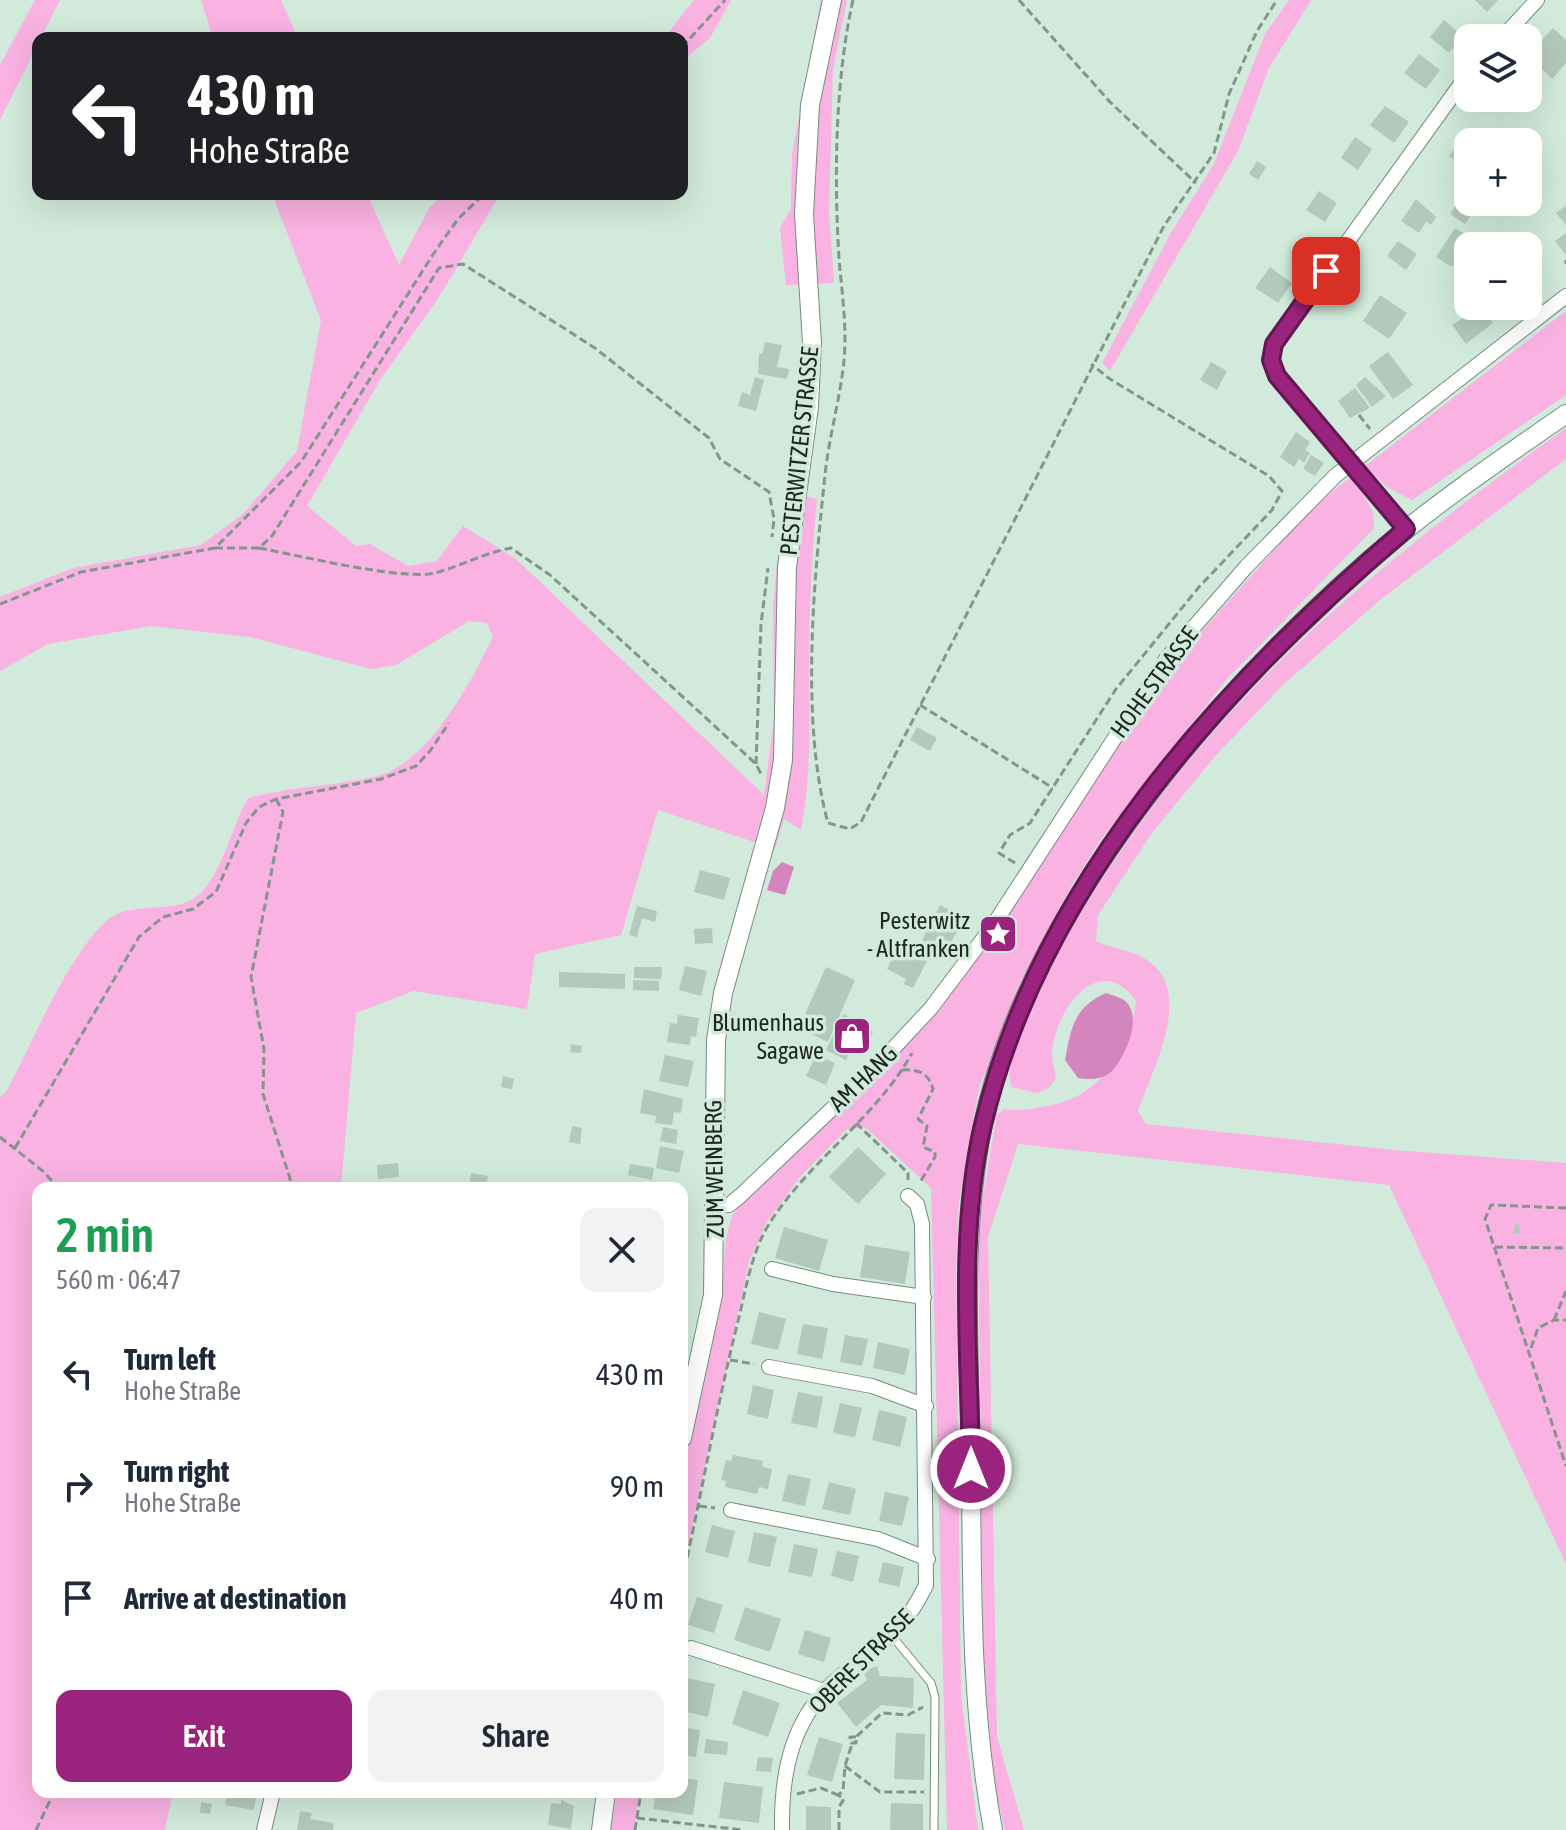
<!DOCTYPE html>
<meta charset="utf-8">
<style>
:root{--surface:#fff;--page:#f2f2f3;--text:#1f2937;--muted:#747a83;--accent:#9a237e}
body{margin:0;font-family:"Asap Condensed",sans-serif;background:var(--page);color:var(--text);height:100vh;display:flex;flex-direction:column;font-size:30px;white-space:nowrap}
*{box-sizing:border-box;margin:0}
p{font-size:26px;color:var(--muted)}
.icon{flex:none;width:44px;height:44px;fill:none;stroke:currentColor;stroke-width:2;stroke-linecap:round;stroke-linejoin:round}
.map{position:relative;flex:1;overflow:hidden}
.details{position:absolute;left:32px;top:1182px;width:656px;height:616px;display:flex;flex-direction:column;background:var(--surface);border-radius:16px;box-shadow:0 8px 32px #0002}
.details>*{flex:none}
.banner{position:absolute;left:32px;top:32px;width:656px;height:168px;border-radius:16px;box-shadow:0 8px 32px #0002;background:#202124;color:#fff;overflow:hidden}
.tools{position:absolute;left:1454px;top:24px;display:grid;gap:16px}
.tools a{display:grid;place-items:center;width:88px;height:88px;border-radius:16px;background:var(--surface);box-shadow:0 8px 32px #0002;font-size:40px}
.pin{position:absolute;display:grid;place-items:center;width:68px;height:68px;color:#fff;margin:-34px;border-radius:16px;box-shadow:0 4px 12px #0006}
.me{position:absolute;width:88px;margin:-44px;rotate:0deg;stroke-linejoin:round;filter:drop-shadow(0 0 6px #0008)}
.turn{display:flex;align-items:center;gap:28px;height:168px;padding:0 24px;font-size:36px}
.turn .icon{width:104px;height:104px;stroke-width:2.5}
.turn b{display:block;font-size:56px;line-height:68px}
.round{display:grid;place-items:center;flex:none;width:84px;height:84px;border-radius:16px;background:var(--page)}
.summary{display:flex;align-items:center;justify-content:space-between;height:136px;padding:0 24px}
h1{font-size:48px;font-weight:600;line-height:60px;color:#1e9e55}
.action{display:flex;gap:16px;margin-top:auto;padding:16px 24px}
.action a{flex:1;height:92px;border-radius:16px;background:var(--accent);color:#fff;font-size:32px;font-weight:600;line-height:92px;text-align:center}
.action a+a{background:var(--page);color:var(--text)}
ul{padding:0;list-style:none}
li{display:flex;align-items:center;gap:24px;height:112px;padding:0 24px}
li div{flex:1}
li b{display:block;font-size:30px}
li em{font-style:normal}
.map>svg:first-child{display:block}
</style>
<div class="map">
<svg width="1566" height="1830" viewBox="0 0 1566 1830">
<rect width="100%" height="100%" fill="#d1eadb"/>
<g fill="#f9b2e2">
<path d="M35,0H60L0,120V65Z"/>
<path d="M201,0H281L298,38H213Z"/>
<path d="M694,0H731L710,38L682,61V38H664Z"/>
<path d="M821,0H847L833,70L829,212L834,283L786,285L780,228L791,209L792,155Z"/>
<path d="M1289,0H1311L1269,68L1238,151L1110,371L1102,363L1172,231L1214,164L1265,34Z"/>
<path d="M272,194H367L399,265L429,208L444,194H500L438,299L380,380L307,506L356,546L370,544L408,566L437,561L463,526L515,558L764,795L774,720L773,606L784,491L817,499C812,554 809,610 809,665C809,725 812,770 801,830L784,819L775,849L658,810L621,935L535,954L527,1009L413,991L356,1013L341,1188H38V1792H173L165,1830H0V1097L6,1092C33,1042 65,961 105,922C129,898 179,918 202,892C225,866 231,828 248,798C290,787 334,786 377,776C428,764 471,682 493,637L487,623L469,621L396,665L371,669L250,637L151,626L48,644L0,671V597L73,568L201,545L244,513L297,451L321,320Z"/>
<path d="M1566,311V395L1412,500L1387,487L1365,466Z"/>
<path d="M1566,428V459L1381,599L1283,685L1217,754L1152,833L1098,915L1096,941C1109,947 1124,949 1137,955C1201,981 1153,1068 1138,1111L1146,1124L1394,1150L1566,1163V1564L1389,1185L1018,1144L988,1237L997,1737L1024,1830H1005L991,1773L984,1707L978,1225L997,1114L1005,1109C1022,1113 1066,1104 1081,1094C1092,1087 1100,1078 1112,1071L1133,1021L1136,1001C1099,949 1055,1010 1052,1052C1052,1060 1055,1070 1056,1078L1049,1088L1038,1093L1011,1087C1004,1059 1027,1022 1038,996C1061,941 1094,889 1129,840C1248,668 1398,549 1566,428Z"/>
<path d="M1352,476L1373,512L1374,528L1226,680L1100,841L1071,887L1019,984L979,1088L959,1201L956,1262L961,1695L978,1830H947L931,1188L865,1127L847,1129L800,1177L766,1223L749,1262L682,1573V1471L721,1300L726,1238L732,1216L752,1189L881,1069L1172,664L1315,505Z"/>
<path d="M617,1792H639L634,1830H611Z"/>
</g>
<g fill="#d585bd">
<path d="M782,862L794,867L785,895L767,890L773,871Z"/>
<path d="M1106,993C1111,995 1120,997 1124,1000C1144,1015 1126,1055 1113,1070C1104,1080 1091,1080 1078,1078L1065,1060C1071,1028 1074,1007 1106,993Z"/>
</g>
<g fill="#b2cabc">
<path d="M1475,0H1498L1487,12Z"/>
<path d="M1444,20L1463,37L1449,53L1430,37Z"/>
<path d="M1553,28L1566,40V63L1552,79L1528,55Z"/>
<path d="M1419,54L1440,70L1426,89L1404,73Z"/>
<path d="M1528,93L1532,96L1524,107L1516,100L1508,109L1495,98H1528Z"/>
<path d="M1385,106L1409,122L1394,143L1370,125Z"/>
<path d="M1470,128L1489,142H1468L1465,168L1449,156Z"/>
<path d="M1355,137L1372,149L1358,170L1341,158Z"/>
<path d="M1528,159L1543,177L1528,189Z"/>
<path d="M1257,161L1266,167L1258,180L1249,174Z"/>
<path d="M1468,187V202H1480L1465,224L1450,214Z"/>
<path d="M1319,191L1337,203L1325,222L1306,210Z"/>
<path d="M1416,199L1436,217L1431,225L1426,222L1419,233L1401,221Z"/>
<path d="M1565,206L1566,208V225L1556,213Z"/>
<path d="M1455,228L1471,238L1452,267L1436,257Z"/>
<path d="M1566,233V255L1555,241Z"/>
<path d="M1398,241L1417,254L1406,270L1387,256Z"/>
<path d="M1270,267L1292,283L1278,303L1255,288Z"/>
<path d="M1380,295L1407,313L1389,339L1363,321Z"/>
<path d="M1481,307L1493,323L1466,344L1452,325Z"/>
<path d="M765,342L782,345L777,367L789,369L787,379L758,374L759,353L762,354Z"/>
<path d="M1388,352L1413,385L1393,399L1369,366Z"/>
<path d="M1211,362L1227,371L1217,390L1200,380Z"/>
<path d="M755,377L764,380L756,411L738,406L742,392L750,395Z"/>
<path d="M1365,377L1386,396L1372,407L1356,385Z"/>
<path d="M1355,388L1370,408L1350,418L1338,401Z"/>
<path d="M1296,432L1310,442L1305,450L1310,453L1304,463L1299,459L1294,467L1280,457Z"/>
<path d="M1311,455L1324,463L1315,476L1303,469Z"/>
<path d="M917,727L937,738L930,751L910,740Z"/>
<path d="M700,870L730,878L724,900L694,892Z"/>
<path d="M940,905L964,918L946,952L922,940Z"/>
<path d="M637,906L657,911L655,922L642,918L637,937L629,935Z"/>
<path d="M712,928L713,943L695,944L694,929Z"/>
<path d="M898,946L927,961L913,988L904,984L906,979L887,969Z"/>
<path d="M685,966L707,971L701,996L679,990Z"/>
<path d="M634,967H662L661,979L634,978Z"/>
<path d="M826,967L855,980L828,1042L799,1028Z"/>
<path d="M559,972L625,974V989L559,987Z"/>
<path d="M633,980L659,981V991L633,990Z"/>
<path d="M844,1014L873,1032L867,1045L856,1040L846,1060L826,1050Z"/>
<path d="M678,1015L699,1018L696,1037L691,1036L690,1045L667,1042L670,1023L677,1024Z"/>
<path d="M571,1044L582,1046L581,1053L570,1052Z"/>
<path d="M665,1055L694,1061L688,1087L659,1081Z"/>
<path d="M816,1055L835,1063L826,1085L806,1076Z"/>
<path d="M503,1076L514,1079L512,1089L501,1087Z"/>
<path d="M644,1089L683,1099L681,1113L674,1112L672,1125L655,1123L656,1116L640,1113Z"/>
<path d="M572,1126L582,1128L580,1144L569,1142Z"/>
<path d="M663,1127L678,1130L676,1144L660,1141Z"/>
<path d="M660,1146L684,1151L679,1173L656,1168Z"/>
<path d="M858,1147L886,1174L858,1204L829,1177Z"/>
<path d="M398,1163L399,1177L378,1179L377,1165Z"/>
<path d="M630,1164L654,1168L652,1180L628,1175Z"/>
<path d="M471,1173L488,1176L486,1188H469Z"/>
<path d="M1515,1224L1520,1225L1519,1233H1513Z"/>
<path d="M784,1227L828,1240L819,1271L775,1258Z"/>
<path d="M865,1245L910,1252L905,1284L860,1277Z"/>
<path d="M759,1312L786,1319L778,1350L751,1344Z"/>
<path d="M803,1324L828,1328L822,1359L797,1354Z"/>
<path d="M845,1335L868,1339L862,1366L840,1362Z"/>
<path d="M878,1342L910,1349L905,1375L873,1368Z"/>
<path d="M753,1385L774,1390L768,1419L747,1414Z"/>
<path d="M798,1392L823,1397L817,1428L791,1423Z"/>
<path d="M840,1403L862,1408L855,1437L833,1433Z"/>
<path d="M879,1410L907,1417L900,1447L872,1440Z"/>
<path d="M733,1455L763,1461L762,1467L772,1469L768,1489L759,1487L757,1494L725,1487L726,1481L721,1480L726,1460L731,1461Z"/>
<path d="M788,1474L811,1479L805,1506L782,1501Z"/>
<path d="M829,1482L856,1489L850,1515L822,1509Z"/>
<path d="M885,1492L909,1497L902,1526L879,1521Z"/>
<path d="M712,1525L735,1531L728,1558L705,1552Z"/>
<path d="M754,1532L777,1537L770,1567L748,1562Z"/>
<path d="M794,1544L818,1549L812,1577L788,1572Z"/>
<path d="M837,1551L859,1556L853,1582L831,1576Z"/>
<path d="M883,1562L904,1567L899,1587L878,1582Z"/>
<path d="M697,1597L723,1605L714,1633L688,1625Z"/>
<path d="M745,1607L781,1619L770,1652L734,1640Z"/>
<path d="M805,1630L831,1638L824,1662L798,1654Z"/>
<path d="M877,1666L880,1676L914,1678L913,1708L881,1705L856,1727L837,1703L867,1680L863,1671Z"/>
<path d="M682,1677L715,1684L708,1717L682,1711Z"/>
<path d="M743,1690L780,1703L768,1737L732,1724Z"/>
<path d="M687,1728L700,1730L696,1757L683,1755Z"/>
<path d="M896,1733L925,1734L924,1780L894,1779Z"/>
<path d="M819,1737L843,1744L832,1782L807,1775Z"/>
<path d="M706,1739L728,1742L727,1755L704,1753Z"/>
<path d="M758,1757L773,1758L771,1772L756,1771Z"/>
<path d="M682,1778L698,1780L693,1815L653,1809L656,1792H682Z"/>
<path d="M724,1782L763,1787L759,1823L719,1818Z"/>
<path d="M227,1792H257L254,1810L225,1805Z"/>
<path d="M312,1792H338L337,1798Z"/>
<path d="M561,1800L574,1806L571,1829L548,1825L551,1803L561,1804Z"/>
<path d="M201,1802L212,1804L210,1814L200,1813Z"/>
<path d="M891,1803L923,1804V1830H890Z"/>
<path d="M806,1806L831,1807V1830H806Z"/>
<path d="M300,1811L312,1813L310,1819L334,1823L333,1830H297Z"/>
</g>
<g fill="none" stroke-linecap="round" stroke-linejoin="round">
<defs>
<path id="service" d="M892,1636L931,1683L935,1697L934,1830"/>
<g id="minor">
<path d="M1502,38L1537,0"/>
<path d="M1406,529L1277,376L1271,360L1274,344L1468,74"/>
<path d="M715,1205H729L740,1196L875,1068L931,1008L992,927L1166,659L1246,567L1335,476L1566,296"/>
<path d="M772,1269L833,1284L924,1297"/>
<path d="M769,1367L872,1386L926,1406"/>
<path d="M731,1510L878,1539L928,1559"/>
<path d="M691,1648L824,1691"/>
<path d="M264,1830L273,1792"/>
<path d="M782,1830C781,1769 793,1714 843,1674C880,1644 905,1630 926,1585L922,1224L917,1204L908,1196"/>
</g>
<g id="tertiary">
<path d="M682,1438L713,1295L716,1040L723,993L775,808L783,760L787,567L809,407L812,343L804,214L810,105L832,0"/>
<path d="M601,1830L606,1792"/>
<path d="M993,1830C970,1707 972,1584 971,1459C969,1349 961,1237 982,1129C1024,918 1209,700 1367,562C1429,508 1498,461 1566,414"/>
</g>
</defs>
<use href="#service" stroke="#768c7f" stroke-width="9"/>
<use href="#minor" stroke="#768c7f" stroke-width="16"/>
<use href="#tertiary" stroke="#768c7f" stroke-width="20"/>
<g stroke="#84968c" stroke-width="3" stroke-dasharray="8 4" stroke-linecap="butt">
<path d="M853,0C835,81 834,175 839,259C842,293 847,327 844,361C840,399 829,437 825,475C814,580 800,721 828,823L850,829L861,822L1164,226L1214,153L1229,94L1257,31L1277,0"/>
<path d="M1019,0L1110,102L1196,183"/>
<path d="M682,47L725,0"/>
<path d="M1566,260V264"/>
<path d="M1359,415L1370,429"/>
<path d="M215,548H259L272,536L439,268L463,264L595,348L709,438L720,459L769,492L774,519L772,537"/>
<path d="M259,548C296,555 404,581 435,573C461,566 484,553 511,548L550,575L756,764L762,776"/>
<path d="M0,604L81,572L215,548L301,462L434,253L458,219L484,194"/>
<path d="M920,705L1053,788"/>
<path d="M756,764L761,624L768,568"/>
<path d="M276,799L283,812L251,977L264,1049L263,1094L293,1188"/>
<path d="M1015,863L999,853L1010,835L1030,823L1116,689L1199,587L1272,510L1282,491L1269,476L1110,379L1091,364"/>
<path d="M902,1070C918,1069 929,1073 933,1089L918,1119L927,1126L923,1147L935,1152V1157L919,1184"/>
<path d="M856,1123L908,1173V1180"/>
<path d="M0,1137L44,1172L58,1188"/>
<path d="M15,1148L139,937L163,917L193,909L216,892L246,823L259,807L276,799L381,779L416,766L430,751L449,723"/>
<path d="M1566,1208L1491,1205L1485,1219L1566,1466"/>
<path d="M1495,1247L1566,1248"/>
<path d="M1554,1320L1566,1291"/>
<path d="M1531,1348L1538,1328L1554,1320H1566"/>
<path d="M730,1360L754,1364"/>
<path d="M699,1506L715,1508"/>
<path d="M682,1581C701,1496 716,1410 737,1325C746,1290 751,1251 771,1221C811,1159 877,1117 912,1053"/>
<path d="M856,1737H850L851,1743H856V1737L882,1713L908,1715L923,1707"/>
<path d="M845,1766L880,1792H924"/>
<path d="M797,1794L821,1788L838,1795"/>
<path d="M637,1818L743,1830"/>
<path d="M36,1830L54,1792"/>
<path d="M635,1830L641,1792"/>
<path d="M839,1830V1807L844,1799L838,1795L843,1791L845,1766L852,1744"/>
</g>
<use href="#service" stroke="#fff" stroke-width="7"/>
<use href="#minor" stroke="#fff" stroke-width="14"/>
<use href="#tertiary" stroke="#fff" stroke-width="18"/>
</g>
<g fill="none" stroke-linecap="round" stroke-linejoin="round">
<defs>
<path id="route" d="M971,1469C970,1356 957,1236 983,1125C1040,885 1222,685 1406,529L1277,376L1271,360L1274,344L1326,271"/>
</defs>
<use href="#route" stroke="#641752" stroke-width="20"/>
<use href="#route" stroke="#9a237e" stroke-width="14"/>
</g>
<defs>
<symbol id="sight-square" viewBox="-11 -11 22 22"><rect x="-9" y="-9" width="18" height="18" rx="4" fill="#9a237e" stroke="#d1eadb"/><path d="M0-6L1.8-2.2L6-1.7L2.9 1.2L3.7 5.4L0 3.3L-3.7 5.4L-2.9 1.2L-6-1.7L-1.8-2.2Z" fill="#fff"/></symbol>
<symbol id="shop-square" viewBox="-11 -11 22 22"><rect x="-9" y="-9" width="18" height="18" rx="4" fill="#9a237e" stroke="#d1eadb"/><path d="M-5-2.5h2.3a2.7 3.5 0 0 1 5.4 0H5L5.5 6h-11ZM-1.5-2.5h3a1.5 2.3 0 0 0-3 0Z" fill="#fff"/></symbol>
</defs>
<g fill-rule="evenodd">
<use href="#sight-square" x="976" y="912" width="44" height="44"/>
<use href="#shop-square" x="830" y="1014" width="44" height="44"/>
</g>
<g text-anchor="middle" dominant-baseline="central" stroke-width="7" stroke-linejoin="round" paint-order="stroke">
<g font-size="24" fill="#1d2621" stroke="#d1eadb">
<text transform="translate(799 451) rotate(-84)">PESTERWITZER STRASSE</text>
<text transform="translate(1154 682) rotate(-54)">HOHE STRASSE</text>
<text transform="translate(863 1078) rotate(-44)">AM HANG</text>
<text transform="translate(714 1169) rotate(-91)">ZUM WEINBERG</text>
<text transform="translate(861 1661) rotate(-45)">OBERE STRASSE</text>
</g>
<g font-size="24" fill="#1d2621" stroke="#d1eadb" text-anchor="end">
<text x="970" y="920">Pesterwitz<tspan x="970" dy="28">- Altfranken</tspan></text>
<text x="824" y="1022">Blumenhaus<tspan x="824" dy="28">Sagawe</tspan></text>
</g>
</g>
</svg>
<div class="tools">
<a><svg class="icon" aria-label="layers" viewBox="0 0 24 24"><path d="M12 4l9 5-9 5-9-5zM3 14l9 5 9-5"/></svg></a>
<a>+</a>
<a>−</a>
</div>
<div class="pin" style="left:1326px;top:271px;background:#d93025"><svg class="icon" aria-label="arrive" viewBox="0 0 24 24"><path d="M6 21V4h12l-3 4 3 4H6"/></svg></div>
<svg class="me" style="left:971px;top:1469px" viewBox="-20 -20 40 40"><circle r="17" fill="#9a237e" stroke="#fff" stroke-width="3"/><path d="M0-11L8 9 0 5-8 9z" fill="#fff"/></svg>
<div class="banner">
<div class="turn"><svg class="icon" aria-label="left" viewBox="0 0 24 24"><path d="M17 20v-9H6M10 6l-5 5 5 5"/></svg><div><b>430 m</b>Hohe Straße</div></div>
</div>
<section class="details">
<div class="summary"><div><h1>2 min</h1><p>560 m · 06:47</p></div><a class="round"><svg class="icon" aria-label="close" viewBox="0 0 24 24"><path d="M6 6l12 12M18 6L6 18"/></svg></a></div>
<ul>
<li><svg class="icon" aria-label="left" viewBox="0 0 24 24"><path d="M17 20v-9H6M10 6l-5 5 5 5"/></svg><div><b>Turn left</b><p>Hohe Straße</p></div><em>430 m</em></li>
<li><svg class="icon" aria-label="right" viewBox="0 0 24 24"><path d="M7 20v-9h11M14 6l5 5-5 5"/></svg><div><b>Turn right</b><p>Hohe Straße</p></div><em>90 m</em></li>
<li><svg class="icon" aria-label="arrive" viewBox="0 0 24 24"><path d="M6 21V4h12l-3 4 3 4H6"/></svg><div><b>Arrive at destination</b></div><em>40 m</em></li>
</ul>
<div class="action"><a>Exit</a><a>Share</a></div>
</section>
</div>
